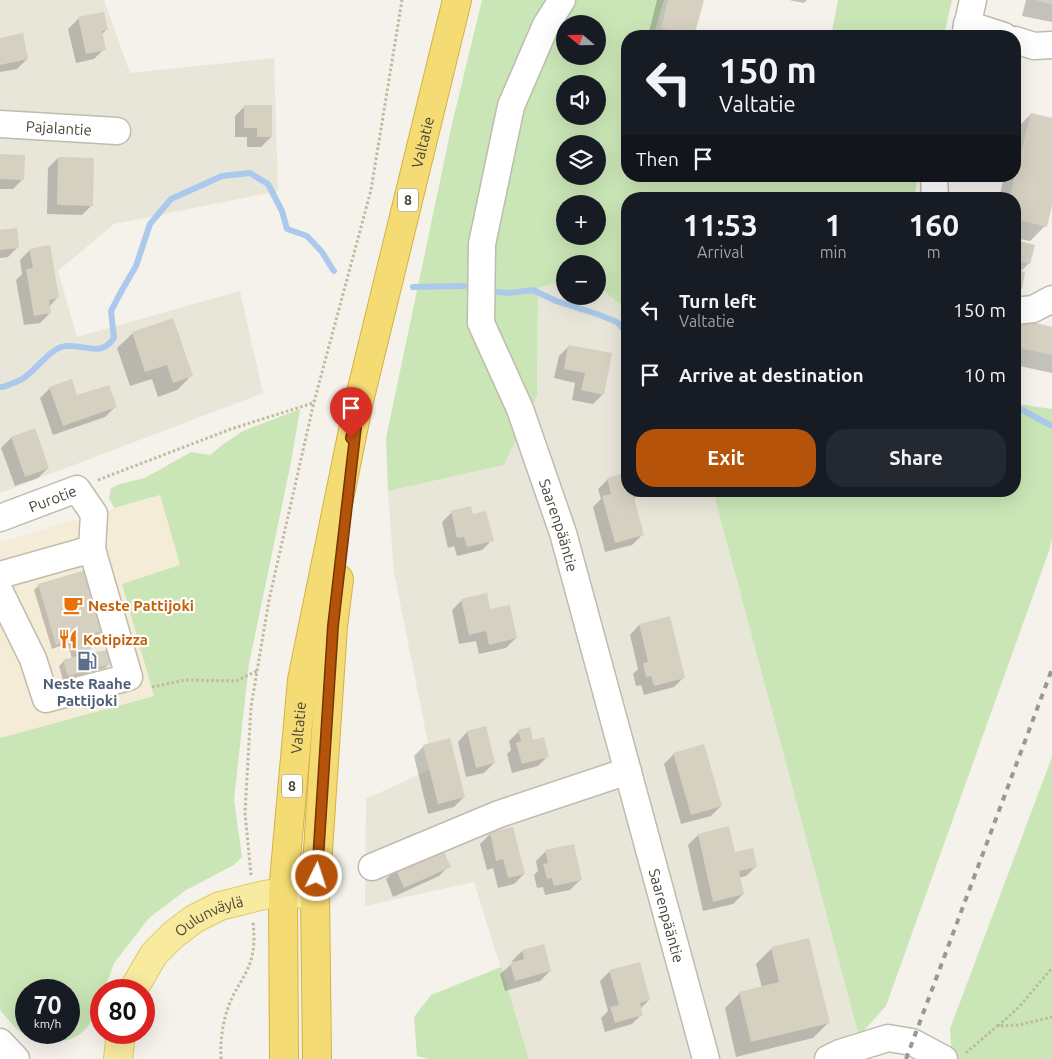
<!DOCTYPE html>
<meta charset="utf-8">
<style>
:root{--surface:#171b24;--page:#242831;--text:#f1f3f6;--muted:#9ea1a6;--accent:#b45309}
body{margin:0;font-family:Ubuntu,sans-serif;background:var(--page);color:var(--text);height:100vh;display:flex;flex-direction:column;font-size:19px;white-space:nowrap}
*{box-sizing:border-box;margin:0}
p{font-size:16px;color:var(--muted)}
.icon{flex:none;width:28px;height:28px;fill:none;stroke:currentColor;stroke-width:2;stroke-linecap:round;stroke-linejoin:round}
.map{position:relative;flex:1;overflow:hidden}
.sheet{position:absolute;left:621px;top:192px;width:400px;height:305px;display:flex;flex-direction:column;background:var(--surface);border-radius:20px;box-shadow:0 5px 20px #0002}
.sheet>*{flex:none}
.top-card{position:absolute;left:621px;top:30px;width:400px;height:152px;border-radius:20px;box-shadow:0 5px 20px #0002;background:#171b24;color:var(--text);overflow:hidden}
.needle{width:32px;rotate:290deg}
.buttons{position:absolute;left:556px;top:15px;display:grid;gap:10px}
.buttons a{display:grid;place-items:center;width:50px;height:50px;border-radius:50%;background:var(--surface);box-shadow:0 5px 20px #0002;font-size:25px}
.speed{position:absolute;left:15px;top:979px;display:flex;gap:10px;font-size:25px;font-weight:700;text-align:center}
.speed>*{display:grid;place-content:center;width:65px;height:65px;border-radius:50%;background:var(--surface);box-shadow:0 5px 20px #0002;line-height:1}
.speed small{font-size:12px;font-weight:400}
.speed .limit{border:8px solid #d22;background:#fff;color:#111}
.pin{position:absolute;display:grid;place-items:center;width:42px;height:42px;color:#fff;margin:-51px -21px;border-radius:50% 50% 50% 0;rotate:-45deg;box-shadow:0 0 5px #0007}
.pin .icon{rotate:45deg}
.me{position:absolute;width:55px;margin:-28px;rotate:4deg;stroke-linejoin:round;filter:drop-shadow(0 0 4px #0008)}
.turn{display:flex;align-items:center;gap:18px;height:105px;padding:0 15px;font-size:22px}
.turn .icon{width:65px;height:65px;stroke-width:2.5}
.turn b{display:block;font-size:35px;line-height:42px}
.then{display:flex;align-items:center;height:48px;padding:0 15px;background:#0003;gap:10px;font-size:19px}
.eta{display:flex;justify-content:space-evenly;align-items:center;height:85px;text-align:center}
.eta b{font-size:30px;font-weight:700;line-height:35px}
.action{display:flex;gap:10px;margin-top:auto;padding:10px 15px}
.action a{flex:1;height:58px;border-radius:20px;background:var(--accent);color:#fff;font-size:20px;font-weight:700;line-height:58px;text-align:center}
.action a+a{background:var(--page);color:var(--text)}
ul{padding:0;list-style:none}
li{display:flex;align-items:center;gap:15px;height:65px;padding:0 15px}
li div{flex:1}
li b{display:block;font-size:19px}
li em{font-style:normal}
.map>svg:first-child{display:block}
</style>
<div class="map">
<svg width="1052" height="1059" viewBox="0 0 1052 1059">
<rect width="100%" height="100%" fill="#f4f2ea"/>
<g fill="#e8e5d9">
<path d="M0,0H104L130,73L274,58L278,191L114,224L58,271L77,337L240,291L263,393L0,493Z"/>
<path d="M565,280V296H598V287L623,306L627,305L628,491H713L859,1036L815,1059H529L474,882L365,906L366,799L433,768L394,573L388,491L504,465L537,396L538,288Z"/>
</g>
<path fill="#f4ecd7" d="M160,495L180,566L122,584L154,696L0,738V542Z"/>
<g fill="#cae6b6" fill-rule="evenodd">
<path d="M482,0H664L654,34L656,36H628V176H918L914,199H628L627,305L623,306L598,287V264H565V280L538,288L537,396L504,465L388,491L386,438L452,124ZM565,24H598V56H565ZM565,84H598V116H565ZM565,144H598V176H565ZM565,204H598V236H565Z"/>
<path d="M838,0H952L944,36H831Z"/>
<path d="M1015,402L1018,404L1052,409V538L1049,551L886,1006L859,1036L713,491H1015Z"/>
<path d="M300,409L291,462L249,664L234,800L242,857L234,865L186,890L149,918L114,963L104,990H101C101,998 99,1005 95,1012C93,1016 91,1022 88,1026C75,1043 50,1046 31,1038C18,1033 9,1020 0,1010V738L154,696L122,584L180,565L160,495L114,508L109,498L111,488L120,484L145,478L191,452L210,455L225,443L243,431ZM26,990H69V1032H26Z"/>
<path d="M1052,757V1059H952L950,1029Z"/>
<path d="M501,967L529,1059H429L417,1056L414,1017L431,995Z"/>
</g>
<g fill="#0003">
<path d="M657,0H702L693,36H648Z"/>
<path d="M789,0H807L804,3Z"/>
<path d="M1026,0H1052V22L1022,16Z"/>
<path d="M78,19L107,29L101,35L104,49L94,59L76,63L68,29Z"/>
<path d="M0,39L27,59L17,69L0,72Z"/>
<path d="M245,106L271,137L261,147H247V137H235V116Z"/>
<path d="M1031,114L1052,119V200L1045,226L1030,241L1015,238V199H999L1004,176H1015L1016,129Z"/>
<path d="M0,156L23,179L13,189H0Z"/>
<path d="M58,158L92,205L82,215L47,214L48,168Z"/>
<path d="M0,231L18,247L8,257L0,258Z"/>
<path d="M1015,241L1029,263L1020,272L1021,289L1015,294Z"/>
<path d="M30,250L57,298L49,307L50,313L40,323L24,325L16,280L22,274L20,260Z"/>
<path d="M1022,321L1052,328V373L1015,365V328Z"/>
<path d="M133,333L192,375L177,390L158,397L152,379L130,386L117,348Z"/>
<path d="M569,346L603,394L593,404L572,400L575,383L554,378L559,356Z"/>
<path d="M50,388L77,397L115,407L105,417L53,435L40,398Z"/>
<path d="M11,438L48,468L38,478L15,486L1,448Z"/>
<path d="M608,479L628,491L641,492L633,500L642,535L632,545L605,552L593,507L601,499L598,489Z"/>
<path d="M452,512L472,515L492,540L482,550L457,556L454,546L448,548L442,522Z"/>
<path d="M39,585L105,630L100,634L87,638L92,655L109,664L105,668L63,680L59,666L64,661L72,659L68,643L52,649L34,590Z"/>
<path d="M462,600L489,611L516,638L506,648L479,654L476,641L459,644L452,610Z"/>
<path d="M639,625L684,677L674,687L644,695L641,685L636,686L633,674L638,669L630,635Z"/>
<path d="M519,731L533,741L548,756L538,766L512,773L507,754L511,750L509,741Z"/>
<path d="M467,732L494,763L484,773L466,777L458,742Z"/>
<path d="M424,746L464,797L454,807L428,814L414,756Z"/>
<path d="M674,754L721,806L711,816L681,824L664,764Z"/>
<path d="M512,828L524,874L514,884L498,888L493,868L487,870L480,844L490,834Z"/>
<path d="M698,835L756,866L746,876L739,878L743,894L733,904L703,911L688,845Z"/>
<path d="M546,851L580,880L570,890L545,895L543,887L537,888L534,875L538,871L536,861Z"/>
<path d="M449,866L439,876L393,897L386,879L396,870Z"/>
<path d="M771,949L828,1023L813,1038L736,1057L725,1008L740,993L762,988L756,964Z"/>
<path d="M522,951L550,971L540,981L505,991L500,974L513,963L512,961Z"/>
<path d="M610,971L649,1000L640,1009L642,1014L632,1024L605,1032L601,1018L608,1011L600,981Z"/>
</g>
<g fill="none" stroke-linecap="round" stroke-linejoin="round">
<g stroke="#abc9ec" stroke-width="6">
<path d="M413,287L464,286"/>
<path d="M498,292L509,293L533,290L556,301L597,314L617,322L628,334"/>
<path d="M0,387H3C10,384 19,382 25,377C35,370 49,351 61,347C81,341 99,360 114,338L111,311L122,290L136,266L150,224L171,199L222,176L250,173L268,184L282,211L287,229L307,236L322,252L333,270L334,271"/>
<path d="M1015,409L1022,410L1052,426"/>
</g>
</g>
<g fill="#d5d0c0">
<path d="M668,0H704L694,36L661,28Z"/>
<path d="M1037,0H1052V4L1037,1Z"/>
<path d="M104,12L108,30L102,31L106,50L86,54L78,17Z"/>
<path d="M23,33L28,59L0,65V38Z"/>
<path d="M244,105H272V137H257V128H244Z"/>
<path d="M1031,113L1052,118V205L1047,227L1015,219V199H1009Z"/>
<path d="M0,154L25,155L24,180L0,179Z"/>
<path d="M58,157L94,158L93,206L57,205Z"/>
<path d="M17,228L19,248L0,250V230Z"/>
<path d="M1015,240L1035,245L1030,264L1015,260Z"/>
<path d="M50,245L59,298L49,300L51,313L34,316L26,269L33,268L29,249Z"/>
<path d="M1015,270L1025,272L1022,289L1015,288Z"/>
<path d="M173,318L193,376L173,383L167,365L145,372L132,332Z"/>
<path d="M1021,319L1052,327V355L1015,347Z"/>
<path d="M568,345L612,353L604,395L581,390L585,373L564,369Z"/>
<path d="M72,379L77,395L109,385L117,407L63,426L49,387Z"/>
<path d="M35,428L49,468L25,477L11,437Z"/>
<path d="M628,472V491H643L633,495L644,535L615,543L602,496L611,494L607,478Z"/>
<path d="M471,506L473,514L486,511L494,541L467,547L464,537L457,538L451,511Z"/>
<path d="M89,569L107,630L87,635L92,653L107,650L111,664L68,676L63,660L77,656L72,640L56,645L38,584Z"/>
<path d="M487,593L490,609L510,605L517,638L489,645L486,631L469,635L461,599Z"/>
<path d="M670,616L685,678L654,686L651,676L646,677L643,663L648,662L639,624Z"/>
<path d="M486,726L495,763L476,768L467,731Z"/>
<path d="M530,727L533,740L544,737L549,757L522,764L516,743L521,741L518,730Z"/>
<path d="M450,738L465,797L438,804L423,745Z"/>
<path d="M704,744L722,806L691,815L673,753Z"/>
<path d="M729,826L735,852L753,848L757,867L739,871L744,894L713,902L698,834Z"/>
<path d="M513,827L525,874L508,878L503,859L496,861L490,832Z"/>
<path d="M574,844L582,880L554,886L552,878L547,879L543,864L548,863L545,850Z"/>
<path d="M442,848L451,867L404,888L395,868Z"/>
<path d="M809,938L830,1023L751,1042L739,992L779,982L771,947Z"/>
<path d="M544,944L551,971L515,981L510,963L524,959L522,950Z"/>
<path d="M640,962L650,1000L640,1003L643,1015L615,1023L610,1007L619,1005L609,970Z"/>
</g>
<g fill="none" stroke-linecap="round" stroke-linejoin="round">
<defs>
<g id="minor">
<path id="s1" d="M562,0L546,25L511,106L482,244L481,323L520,409L563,533L706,1059"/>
<path d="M967,24L1004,36"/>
<path d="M965,36L973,0"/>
<path d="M1015,40L1034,46L1052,45"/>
<path id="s2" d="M0,124L117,131"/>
<path d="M934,176L935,199"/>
<path d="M1015,311L1033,309L1052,299"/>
<path id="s3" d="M0,518L77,489L94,514L92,549L129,677L46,699L33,659L0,592"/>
<path d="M0,575L92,549"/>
<path d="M372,867L499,814L628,771"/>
<path d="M0,1042L16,1059"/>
<path d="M828,1059L840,1053L888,1038L912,1042L944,1059"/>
</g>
<g id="major">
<path id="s4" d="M133,990L154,954L173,935L194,919L220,906L264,895L283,892L315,895"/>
<path d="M118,1059L121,1032"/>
</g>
<g id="highway">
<path id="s5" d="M284,1059L283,892L302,680L359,401L457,0"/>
<path d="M317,1059L315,895L333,626L339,579"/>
</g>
</defs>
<use href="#minor" stroke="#bfbbad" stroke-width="29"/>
<use href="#major" stroke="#ddca6f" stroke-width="30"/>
<use href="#highway" stroke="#d4b244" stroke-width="30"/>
<g stroke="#c0b99f" stroke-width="3" stroke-dasharray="2.5 2.5" stroke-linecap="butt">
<path d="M98,480L231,429L313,403"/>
<path d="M152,687L185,680L236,681L257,671"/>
<path d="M251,875L245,813L251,707L269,600L314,402L371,190L402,0"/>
<path d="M998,1026L1018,1008L1052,968"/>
<path d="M966,1053L997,1026L1019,1025L1052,1017"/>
<path d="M221,1059C220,1039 223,1017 232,998C238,985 247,974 251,960C255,947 254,934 253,921"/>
</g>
<use href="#minor" stroke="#fff" stroke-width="26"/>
<use href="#major" stroke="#f8ea9f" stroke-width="28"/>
<use href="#highway" stroke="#f5db74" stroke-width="28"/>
<path stroke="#989898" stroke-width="4" stroke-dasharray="6 6" stroke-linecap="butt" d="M906,1059L1052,669"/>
</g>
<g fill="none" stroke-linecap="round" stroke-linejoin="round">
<defs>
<path id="route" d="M317,876L333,626L359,401L351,438"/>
</defs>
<use href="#route" stroke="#753606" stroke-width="12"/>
<use href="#route" stroke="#b45309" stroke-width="9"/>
</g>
<defs>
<symbol id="cafe-bare" viewBox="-9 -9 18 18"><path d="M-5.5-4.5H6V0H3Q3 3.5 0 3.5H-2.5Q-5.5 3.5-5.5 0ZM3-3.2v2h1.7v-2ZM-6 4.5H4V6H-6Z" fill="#e8710a" stroke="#fff" stroke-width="2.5" paint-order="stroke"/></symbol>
<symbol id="restaurant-bare" viewBox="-9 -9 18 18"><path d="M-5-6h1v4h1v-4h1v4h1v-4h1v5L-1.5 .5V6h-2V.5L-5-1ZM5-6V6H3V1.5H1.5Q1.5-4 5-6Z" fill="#e8710a" stroke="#fff" stroke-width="2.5" paint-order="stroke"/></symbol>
<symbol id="fuel-bare" viewBox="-9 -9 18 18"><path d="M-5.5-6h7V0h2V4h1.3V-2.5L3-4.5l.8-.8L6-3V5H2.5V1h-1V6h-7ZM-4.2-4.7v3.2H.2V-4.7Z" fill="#5c6f8a" stroke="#fff" stroke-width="2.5" paint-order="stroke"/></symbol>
</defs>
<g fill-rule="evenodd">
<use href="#cafe-bare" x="59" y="591" width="28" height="28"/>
<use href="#restaurant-bare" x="54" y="625" width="28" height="28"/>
<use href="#fuel-bare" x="73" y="647" width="28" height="28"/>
</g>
<g text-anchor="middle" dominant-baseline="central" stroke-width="4.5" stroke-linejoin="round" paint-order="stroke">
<g fill="#fff" stroke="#7f7c74" stroke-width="1">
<rect x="398" y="188.5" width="20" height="23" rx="4"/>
<rect x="282" y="774.5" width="20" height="23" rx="4"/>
</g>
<g font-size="14" font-weight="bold" fill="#484439">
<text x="408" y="200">8</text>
<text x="292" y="786">8</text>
</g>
<g font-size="15" fill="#484439" stroke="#fff">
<text stroke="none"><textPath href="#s2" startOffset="59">Pajalantie</textPath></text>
<text stroke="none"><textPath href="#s5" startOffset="931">Valtatie</textPath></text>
<text stroke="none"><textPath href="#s3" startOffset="56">Purotie</textPath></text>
<text stroke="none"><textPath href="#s1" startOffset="555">Saarenpääntie</textPath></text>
<text stroke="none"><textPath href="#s5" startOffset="332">Valtatie</textPath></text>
<text stroke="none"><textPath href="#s1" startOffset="960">Saarenpääntie</textPath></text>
<text stroke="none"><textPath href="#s4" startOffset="110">Oulunväylä</textPath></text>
</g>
<g font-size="15" font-weight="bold" fill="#c56008" stroke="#fff" text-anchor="start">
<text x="88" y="605">Neste Pattijoki</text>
<text x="83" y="639">Kotipizza</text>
</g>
<g font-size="15" font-weight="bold" fill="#4e5e75" stroke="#fff">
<text x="87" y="683">Neste Raahe<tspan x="87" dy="17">Pattijoki</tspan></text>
</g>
</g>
</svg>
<div class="buttons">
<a><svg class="needle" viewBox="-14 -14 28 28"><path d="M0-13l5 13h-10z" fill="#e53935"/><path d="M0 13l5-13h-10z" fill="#9ea1a6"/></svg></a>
<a><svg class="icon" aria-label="sound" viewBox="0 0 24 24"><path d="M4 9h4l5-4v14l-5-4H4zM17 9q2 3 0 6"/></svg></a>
<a><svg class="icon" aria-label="layers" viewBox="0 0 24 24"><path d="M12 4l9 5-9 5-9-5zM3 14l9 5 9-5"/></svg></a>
<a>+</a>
<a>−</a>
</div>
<div class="speed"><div>70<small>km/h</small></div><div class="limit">80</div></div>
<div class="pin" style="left:351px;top:438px;background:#d93025"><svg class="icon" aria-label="arrive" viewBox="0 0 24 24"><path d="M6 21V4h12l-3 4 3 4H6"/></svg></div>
<svg class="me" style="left:317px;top:876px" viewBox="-20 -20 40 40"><circle r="17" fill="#b45309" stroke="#fff" stroke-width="3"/><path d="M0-11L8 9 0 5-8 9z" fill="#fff"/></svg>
<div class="top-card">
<div class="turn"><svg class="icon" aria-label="left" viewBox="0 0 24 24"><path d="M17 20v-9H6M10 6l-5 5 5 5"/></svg><div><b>150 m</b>Valtatie</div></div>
<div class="then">Then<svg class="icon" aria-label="arrive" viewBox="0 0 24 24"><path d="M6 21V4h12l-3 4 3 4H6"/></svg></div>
</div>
<section class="sheet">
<div class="eta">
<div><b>11:53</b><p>Arrival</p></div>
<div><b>1</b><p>min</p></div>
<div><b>160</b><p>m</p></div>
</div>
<ul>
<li><svg class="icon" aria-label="left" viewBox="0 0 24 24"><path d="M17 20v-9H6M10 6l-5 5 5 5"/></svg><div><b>Turn left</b><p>Valtatie</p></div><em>150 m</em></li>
<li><svg class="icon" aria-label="arrive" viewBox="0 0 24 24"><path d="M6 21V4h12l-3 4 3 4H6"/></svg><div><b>Arrive at destination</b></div><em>10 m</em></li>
</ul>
<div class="action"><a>Exit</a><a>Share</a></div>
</section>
</div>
